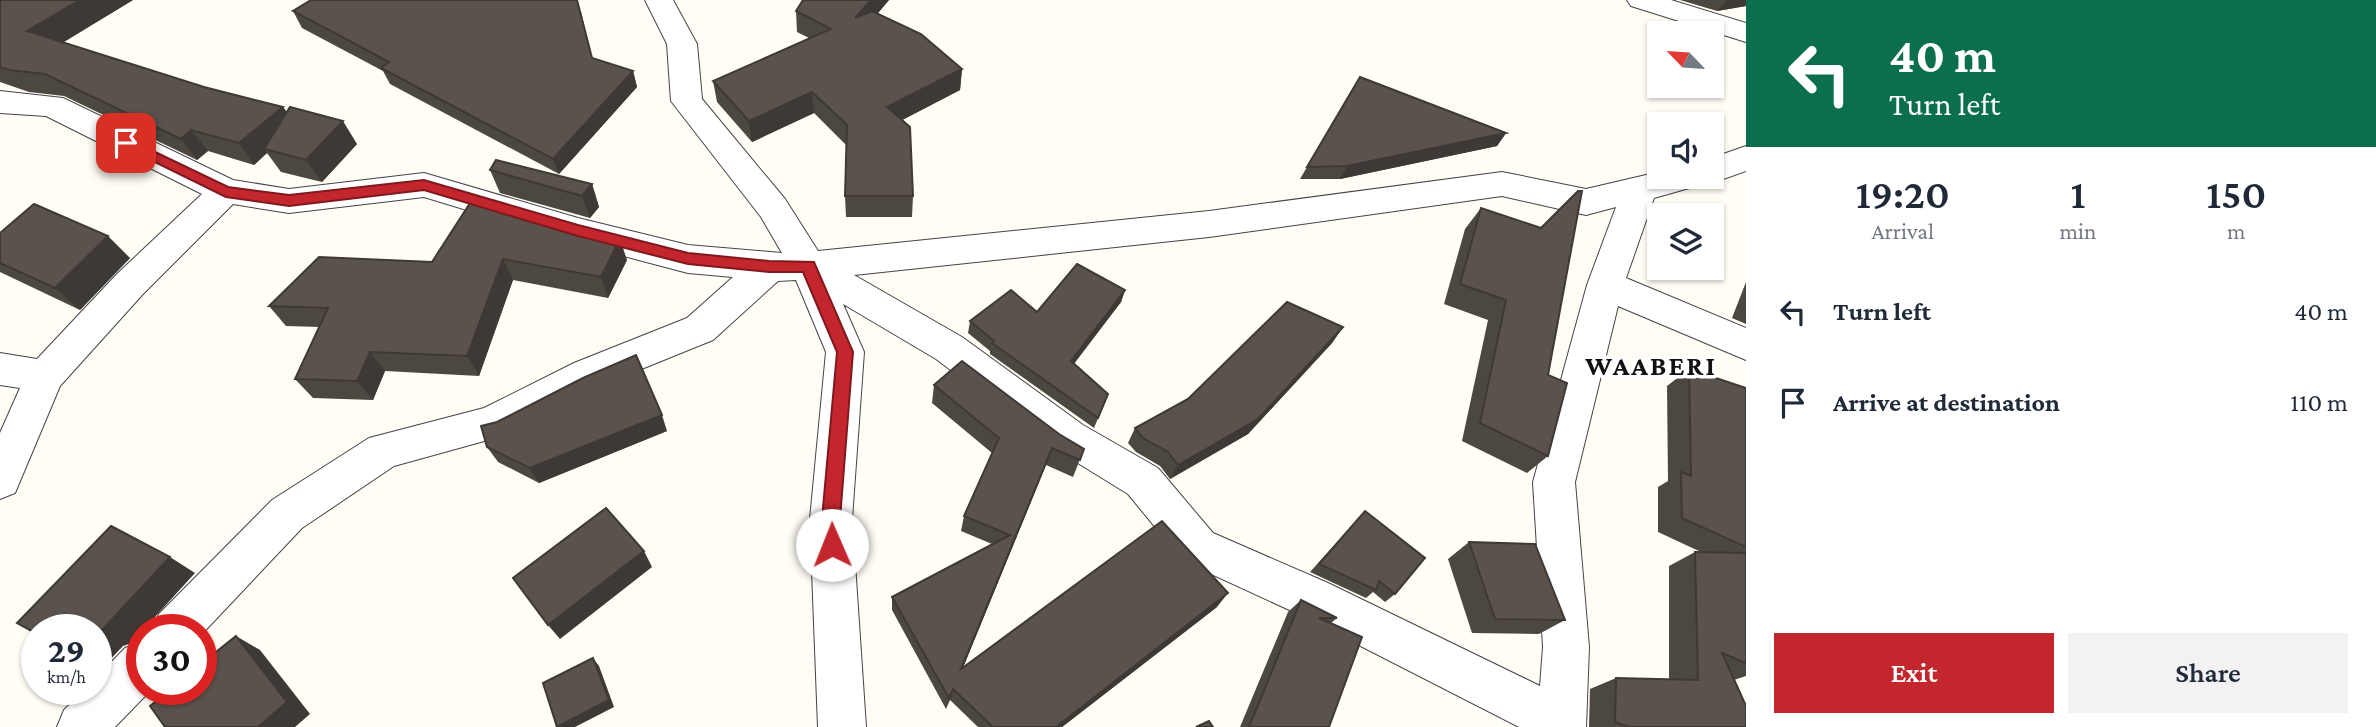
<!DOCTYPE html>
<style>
:root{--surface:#fff;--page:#f2f2f3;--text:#1f2937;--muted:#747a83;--accent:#c4262e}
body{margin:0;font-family:"Crimson Pro",serif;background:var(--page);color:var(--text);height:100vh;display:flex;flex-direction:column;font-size:26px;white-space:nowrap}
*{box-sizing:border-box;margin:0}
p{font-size:23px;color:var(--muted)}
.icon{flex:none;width:38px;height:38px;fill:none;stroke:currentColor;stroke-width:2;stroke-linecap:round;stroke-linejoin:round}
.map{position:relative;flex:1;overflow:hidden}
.drawer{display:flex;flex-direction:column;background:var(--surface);width:630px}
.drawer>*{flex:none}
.banner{background:#0b6e4f;color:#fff;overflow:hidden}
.needle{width:46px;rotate:295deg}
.controls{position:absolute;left:1647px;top:21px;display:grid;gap:14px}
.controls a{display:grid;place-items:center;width:77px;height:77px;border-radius:0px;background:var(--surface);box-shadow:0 2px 5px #0004;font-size:35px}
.speed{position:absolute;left:21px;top:614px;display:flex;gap:14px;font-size:35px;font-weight:700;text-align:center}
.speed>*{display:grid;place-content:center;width:91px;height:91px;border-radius:50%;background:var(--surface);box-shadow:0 2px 5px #0004;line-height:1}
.speed small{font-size:18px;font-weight:400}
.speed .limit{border:10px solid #d22;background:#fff;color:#111}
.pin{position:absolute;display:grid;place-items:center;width:60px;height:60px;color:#fff;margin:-30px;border-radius:14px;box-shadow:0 4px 10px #0006}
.me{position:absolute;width:77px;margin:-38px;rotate:359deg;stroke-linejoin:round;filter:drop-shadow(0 0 5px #0008)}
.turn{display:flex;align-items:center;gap:24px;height:147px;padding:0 28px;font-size:32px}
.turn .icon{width:91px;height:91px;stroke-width:2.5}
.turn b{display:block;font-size:49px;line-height:60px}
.eta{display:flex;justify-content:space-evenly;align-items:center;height:119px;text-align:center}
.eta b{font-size:42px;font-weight:600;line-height:49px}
.primary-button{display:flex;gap:14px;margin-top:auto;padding:14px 28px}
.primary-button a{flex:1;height:80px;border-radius:0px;background:var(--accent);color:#fff;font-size:28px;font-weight:600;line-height:80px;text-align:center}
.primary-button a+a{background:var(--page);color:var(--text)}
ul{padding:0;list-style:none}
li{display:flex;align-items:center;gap:21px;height:91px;padding:0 28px}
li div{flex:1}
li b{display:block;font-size:26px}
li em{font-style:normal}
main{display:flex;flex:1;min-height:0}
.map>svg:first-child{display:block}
</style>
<main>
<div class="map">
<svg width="1746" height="727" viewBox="0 0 1746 727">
<rect width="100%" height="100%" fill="#fffdf5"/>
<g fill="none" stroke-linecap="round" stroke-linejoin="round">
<defs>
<g id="street">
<path d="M645,0H673L697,44L702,99L785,199L818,251L1209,211L1502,172L1586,189L1659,172V177H1712V158L1746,146V171L1712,183L1703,180L1700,185L1654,198L1626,278L1746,328V360L1618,306L1575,482L1589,647L1586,727H1519L1296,613L1183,561L1128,494L1055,449L936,359L843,304L864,352L852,519L866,727H818L810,519L826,352L796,280L778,281L713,340L602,385L506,435L394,466L302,528L201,635V630H152L159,614L272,500L369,438L484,408L574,363L687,318L733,277L688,273L578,244L424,197L289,213L233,204L143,294L60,386L15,493L0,499V433L20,388L0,385V353L37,359L117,274L202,194L46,116L0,113V91L63,98L233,180L289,189L424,173L578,218L688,245L782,253L761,217L671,101L667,44ZM1502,196L1586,215L1616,207L1587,285L1533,482L1543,647L1540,686L1328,583L1213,533L1158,468L1083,425L962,337L854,275L1209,237Z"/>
<path d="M1627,0H1671L1746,23V42L1631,6Z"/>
<path d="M142,642V690H151L115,727H57L64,710L84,690H96V678L125,648Z"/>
</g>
</defs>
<use href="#street" stroke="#444" stroke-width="2"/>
<use href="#street" fill="#fff" fill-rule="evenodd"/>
</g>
<g fill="#4d4742">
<path d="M0,0H133L63,42L204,87L283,107L287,112L357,144L322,182L281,172L267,153L254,165L208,151L197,160L64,96L29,92L0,82Z"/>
<path d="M803,0H889L878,13L962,69L960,90L902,120L913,196L912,217H846L845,196L846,145L814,113L752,142L717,102L713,81L809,38L797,32L796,11Z"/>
<path d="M1680,0H1746V6L1717,11Z"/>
<path d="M293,11L581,12L592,58L633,71L637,87L559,174L390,84L383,71L302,28Z"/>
<path d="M1506,133L1497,146L1340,179H1300L1307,167Z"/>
<path d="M490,170L592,184L599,207L590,218L500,193Z"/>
<path d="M474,197L627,260L608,298L513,280L479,376L385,371L373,400L313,398L295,379L319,327L286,326L269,306L432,262Z"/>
<path d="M1481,208L1548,375V456L1527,473L1462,441L1488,320L1444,304L1465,229Z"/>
<path d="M0,233L130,258L80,310L0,272Z"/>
<path d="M1746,282V324L1732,318Z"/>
<path d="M1125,290L1121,302L1074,364L1108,394L1094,428L990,354V351L968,333L970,321L1037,312Z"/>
<path d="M1343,327L1332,343L1248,434L1170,479L1160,466L1136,452L1128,443L1135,428Z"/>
<path d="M1689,369L1746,388V676L1734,680L1746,727H1589L1590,689L1616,678L1669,679V566L1695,552H1701L1658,532V487L1668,481L1667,386Z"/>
<path d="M934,385L1059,434L1084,449L1073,477L1046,465L963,667L1217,607L1062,727H978L950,700L946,709L892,610V597L992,544L961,531L964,516L992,453L932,403Z"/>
<path d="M497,422L667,431L539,483L498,462L487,447Z"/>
<path d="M1365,511L1395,594L1385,602L1373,592L1366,598L1310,572Z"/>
<path d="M1469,542L1565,620L1539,634L1472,633L1448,559Z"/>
<path d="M1301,600L1337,618L1331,623L1329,727H1240L1288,612Z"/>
</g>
<g fill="#3f3936">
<path d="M80,0H133L46,53L27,31Z"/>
<path d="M871,0H889L855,40V18Z"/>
<path d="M1727,0H1746V6L1717,11Z"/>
<path d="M962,69L960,90L887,128V107Z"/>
<path d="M633,71L637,87L559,174L553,159Z"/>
<path d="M812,92L814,113L752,142L749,121Z"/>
<path d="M283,107L297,128L264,149L267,153L254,165L239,143Z"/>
<path d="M343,121L357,144L322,182L306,160Z"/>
<path d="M191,130L208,151L197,160L181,139Z"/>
<path d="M1506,133L1497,146L1340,179L1347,166Z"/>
<path d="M592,184L599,207L590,218L582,196Z"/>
<path d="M108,236L130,258L80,310L55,288Z"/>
<path d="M620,239L627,260L608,298L601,277Z"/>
<path d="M503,259L513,280L479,376L467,356Z"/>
<path d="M1125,290L1121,302L1067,372L1071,361Z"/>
<path d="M1343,327L1332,343L1248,434L1170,479L1178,465Z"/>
<path d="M370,352L385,371L373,400L357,381Z"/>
<path d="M662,415L667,431L539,483L530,468Z"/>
<path d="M1052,448L1046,465L958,680L961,669Z"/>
<path d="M644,551L652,567L560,639L548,625Z"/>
<path d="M170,557L195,573L143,630H142V632L132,643L123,646L103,667L96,665V632Z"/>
<path d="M1228,593L1217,607L1062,727H1056Z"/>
<path d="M236,636L260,650L310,714L295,727H258Z"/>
<path d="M593,658L599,666L614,707L575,727H557Z"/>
</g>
<g fill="#5a524d" stroke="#3f3936" stroke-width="2">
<path d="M0,0H80L27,31L204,87L283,107L239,143L191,130L181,139L45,74L9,70L0,67Z"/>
<path d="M311,0H577L592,58L633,71L553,159L381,68L389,62L293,11Z"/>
<path d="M803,0H871L855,18L872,11L921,34L962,69L887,107L910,127L913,196H845L847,125L812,92L749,121L713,81L831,29L796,11Z"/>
<path d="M1360,77L1506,133L1347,166L1307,167Z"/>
<path d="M290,107L343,121L306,160L264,149Z"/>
<path d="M496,160L592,184L582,196L490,170Z"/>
<path d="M1578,191H1582L1548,375L1567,383L1548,456L1480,423L1506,300L1460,284L1481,208L1541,228Z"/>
<path d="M474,197L620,239L601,277L503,259L467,356L370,352L357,381L295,379L328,308L269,306L319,257L432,262Z"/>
<path d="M34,204L108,236L55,288L0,263V233Z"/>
<path d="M1077,264L1125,290L1071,361L1108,394L1098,418L992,343L994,341L970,321L1011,290L1037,312Z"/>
<path d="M1287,302L1343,327L1258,419L1178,465L1168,452L1143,438L1135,428L1188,399Z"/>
<path d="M636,355L662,415L530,468L487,447L481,426L497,422L583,378Z"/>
<path d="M962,361L1059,434L1084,449L1080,460L1052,448L961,669L1162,521L1228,593L1056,727H993L953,689L949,698L892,597L1010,535L964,516L999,438L934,385Z"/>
<path d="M1689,369L1746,388V547L1682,518L1681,472L1691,476Z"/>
<path d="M606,508L644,551L548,625L513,578Z"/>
<path d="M1365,511L1425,558L1395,594L1379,581L1376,590L1319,564Z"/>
<path d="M111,526L170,557L103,629L96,632V630H37V634L17,623Z"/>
<path d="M1469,542L1535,544L1565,620L1495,619Z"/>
<path d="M1695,552L1746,553V663L1722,653L1746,706V727H1629L1615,722L1616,678L1698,680Z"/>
<path d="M1301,600L1337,618H1319L1362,637L1329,727H1249Z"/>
<path d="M236,636L287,702L258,727H165L150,706L170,690H201V664Z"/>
<path d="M593,658L609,700L557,727L543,683Z"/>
<path d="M1209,721L1213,727H1196Z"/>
</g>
<path fill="#c4262e" stroke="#7f191e" stroke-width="2" d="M126,138L228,187L289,195L424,180L578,225L688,253L769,261L814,262L853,352L840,519L841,545L838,551L832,553L826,551L822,519L837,352L803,272H769L688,264L578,236L424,190L289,206L226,197L122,146V139Z"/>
<g text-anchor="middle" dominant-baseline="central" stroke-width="7" stroke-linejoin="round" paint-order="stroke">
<g font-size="28" font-weight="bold" letter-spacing="2" fill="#111" stroke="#fff">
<text x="1651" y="365">WAABERI</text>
</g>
</g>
</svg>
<div class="controls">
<a><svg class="needle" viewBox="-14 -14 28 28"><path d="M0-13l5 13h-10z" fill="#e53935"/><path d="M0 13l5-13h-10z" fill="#747a83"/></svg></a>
<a><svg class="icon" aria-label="sound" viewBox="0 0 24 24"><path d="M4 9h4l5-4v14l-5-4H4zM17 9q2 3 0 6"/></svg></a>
<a><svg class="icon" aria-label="layers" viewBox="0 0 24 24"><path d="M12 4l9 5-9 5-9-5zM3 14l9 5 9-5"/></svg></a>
</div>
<div class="speed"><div>29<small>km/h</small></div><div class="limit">30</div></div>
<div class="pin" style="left:126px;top:143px;background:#d93025"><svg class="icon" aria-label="arrive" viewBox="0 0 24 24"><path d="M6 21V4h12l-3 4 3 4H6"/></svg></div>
<svg class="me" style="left:832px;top:545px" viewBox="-20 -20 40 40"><circle r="19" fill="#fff"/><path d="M0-13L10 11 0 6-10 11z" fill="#c4262e"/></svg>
</div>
<section class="drawer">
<div class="banner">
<div class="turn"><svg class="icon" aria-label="left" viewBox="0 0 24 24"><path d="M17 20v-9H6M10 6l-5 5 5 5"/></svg><div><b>40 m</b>Turn left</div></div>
</div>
<div class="eta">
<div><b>19:20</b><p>Arrival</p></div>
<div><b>1</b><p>min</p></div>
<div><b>150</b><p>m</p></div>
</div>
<ul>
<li><svg class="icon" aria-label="left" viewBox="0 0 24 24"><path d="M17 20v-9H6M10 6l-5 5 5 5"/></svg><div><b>Turn left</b></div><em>40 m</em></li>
<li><svg class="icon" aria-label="arrive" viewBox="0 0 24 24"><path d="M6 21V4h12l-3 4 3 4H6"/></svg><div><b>Arrive at destination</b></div><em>110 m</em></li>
</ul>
<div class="primary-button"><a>Exit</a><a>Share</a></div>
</section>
</main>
